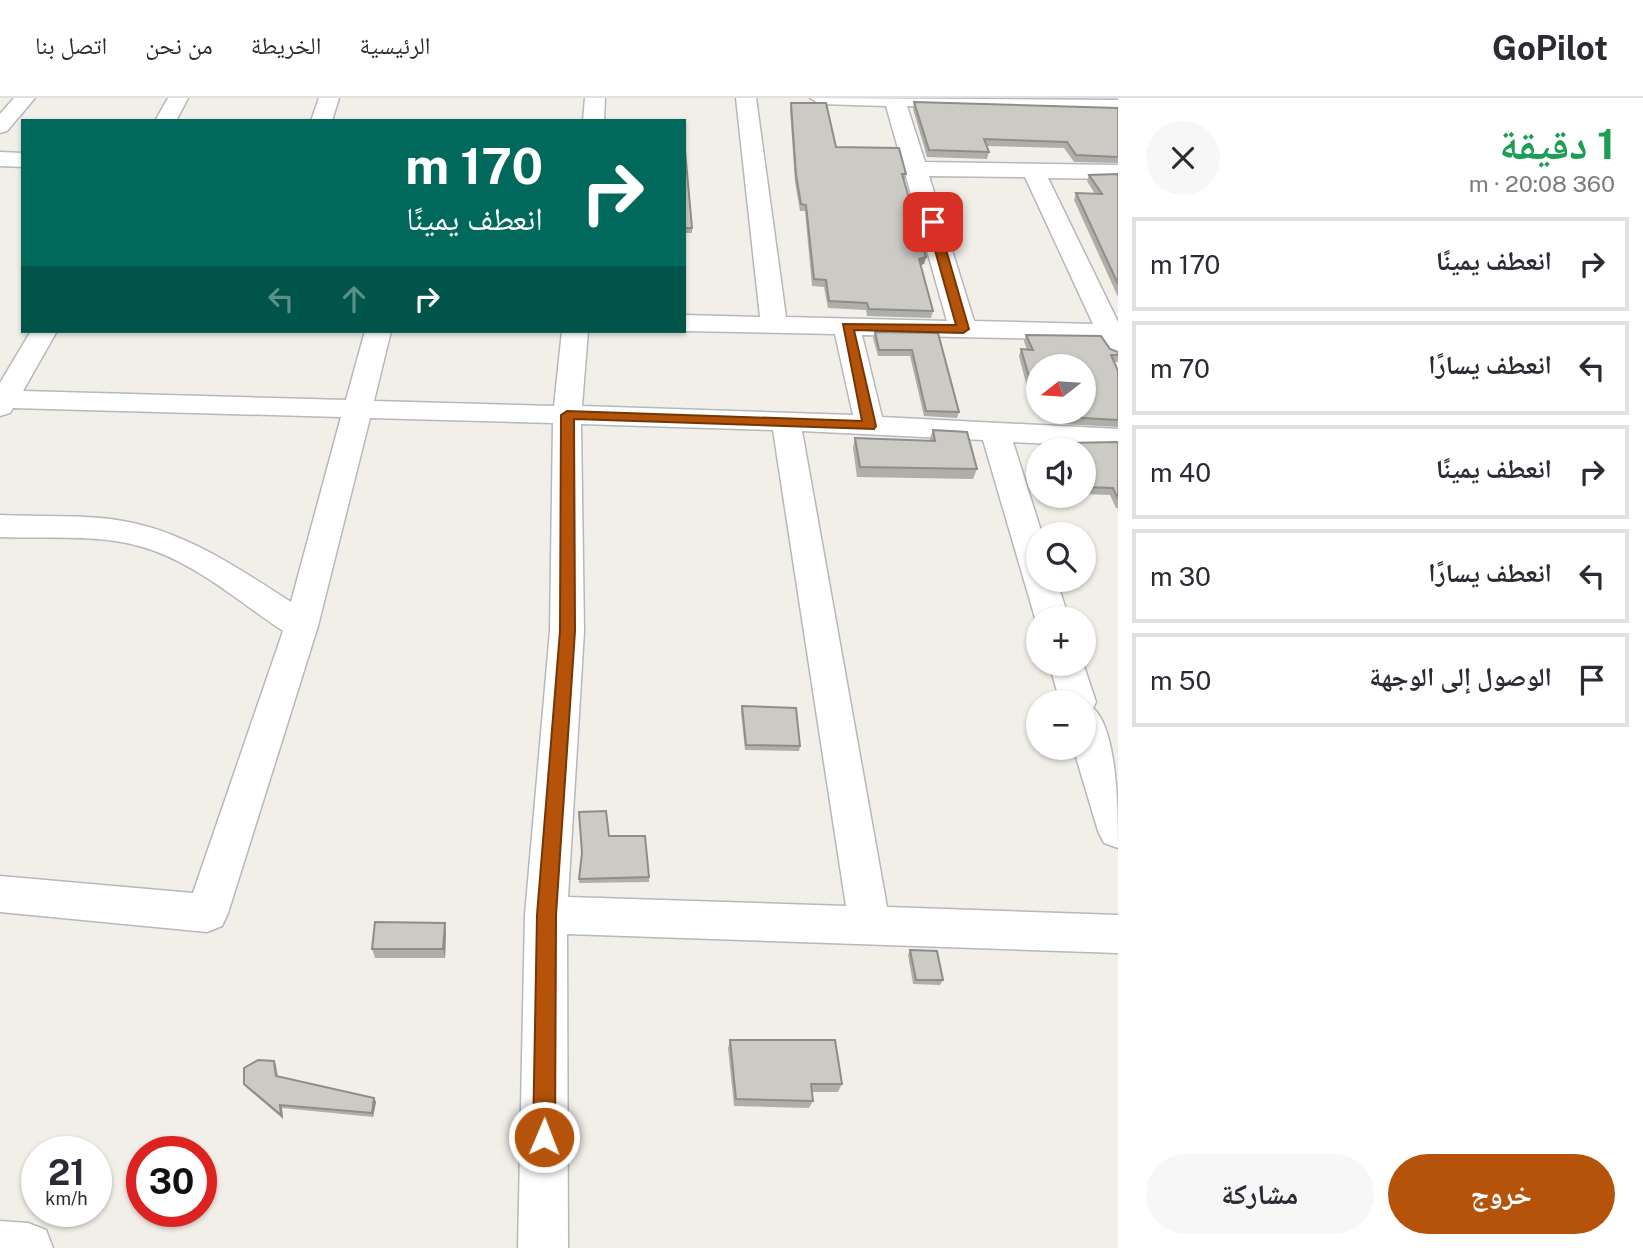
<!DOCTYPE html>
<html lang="ar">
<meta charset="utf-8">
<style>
:root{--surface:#fff;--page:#f7f7f7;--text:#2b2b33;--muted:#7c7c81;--line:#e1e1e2;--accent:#b45309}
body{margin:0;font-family:"Public Sans","Noto Naskh Arabic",sans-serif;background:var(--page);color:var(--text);direction:rtl;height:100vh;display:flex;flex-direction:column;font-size:26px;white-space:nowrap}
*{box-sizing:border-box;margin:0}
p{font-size:23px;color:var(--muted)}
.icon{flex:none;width:38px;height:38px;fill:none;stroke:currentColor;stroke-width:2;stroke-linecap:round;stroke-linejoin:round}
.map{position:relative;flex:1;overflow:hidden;direction:ltr}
.panel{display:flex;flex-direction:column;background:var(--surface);width:525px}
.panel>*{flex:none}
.banner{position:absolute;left:21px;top:21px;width:665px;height:214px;border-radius:0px;box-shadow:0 2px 5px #0004;direction:rtl;background:#00695c;color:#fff;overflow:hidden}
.needle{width:46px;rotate:253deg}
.controls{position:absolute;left:1026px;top:256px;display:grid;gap:14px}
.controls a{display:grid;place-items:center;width:70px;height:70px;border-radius:50%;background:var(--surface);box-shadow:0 2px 5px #0004;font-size:35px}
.speed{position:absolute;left:21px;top:1038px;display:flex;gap:14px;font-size:35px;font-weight:700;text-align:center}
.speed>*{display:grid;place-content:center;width:91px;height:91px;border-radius:50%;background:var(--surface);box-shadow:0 2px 5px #0004;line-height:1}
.speed small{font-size:18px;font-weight:400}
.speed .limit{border:10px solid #d22;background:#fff;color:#111}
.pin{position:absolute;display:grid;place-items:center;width:60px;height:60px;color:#fff;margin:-30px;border-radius:14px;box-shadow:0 4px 10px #0006}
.me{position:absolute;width:77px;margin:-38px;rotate:1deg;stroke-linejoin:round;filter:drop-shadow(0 0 5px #0008)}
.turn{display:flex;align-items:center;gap:24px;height:147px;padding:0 28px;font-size:32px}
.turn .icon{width:91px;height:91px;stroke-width:2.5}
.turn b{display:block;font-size:49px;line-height:60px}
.lanes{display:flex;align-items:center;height:66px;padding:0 28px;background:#0003;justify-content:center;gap:35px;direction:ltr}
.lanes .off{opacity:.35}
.round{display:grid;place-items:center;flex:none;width:74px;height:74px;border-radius:37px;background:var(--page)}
.overview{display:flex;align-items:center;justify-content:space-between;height:119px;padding:0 28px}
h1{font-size:42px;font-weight:700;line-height:52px;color:#1e9e55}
.action{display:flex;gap:14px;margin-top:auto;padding:14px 28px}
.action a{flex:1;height:80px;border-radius:42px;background:var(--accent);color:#fff;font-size:28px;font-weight:700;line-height:80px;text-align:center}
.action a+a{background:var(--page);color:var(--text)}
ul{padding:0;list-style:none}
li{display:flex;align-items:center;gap:21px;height:94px;margin:0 14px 10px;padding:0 14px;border:4px solid var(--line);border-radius:0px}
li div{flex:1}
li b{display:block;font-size:26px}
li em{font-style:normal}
header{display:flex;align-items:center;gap:42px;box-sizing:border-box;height:98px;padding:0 35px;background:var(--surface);border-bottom:2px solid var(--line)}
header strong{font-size:33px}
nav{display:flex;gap:38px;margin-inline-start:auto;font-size:24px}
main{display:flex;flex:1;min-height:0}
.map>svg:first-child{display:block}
</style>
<header>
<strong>GoPilot</strong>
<nav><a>الرئيسية</a><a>الخريطة</a><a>من نحن</a><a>اتصل بنا</a></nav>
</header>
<main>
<section class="panel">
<div class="overview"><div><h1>1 دقيقة</h1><p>360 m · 20:08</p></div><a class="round"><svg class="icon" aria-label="close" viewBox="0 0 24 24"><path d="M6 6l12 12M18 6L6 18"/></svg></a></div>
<ul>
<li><svg class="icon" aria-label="right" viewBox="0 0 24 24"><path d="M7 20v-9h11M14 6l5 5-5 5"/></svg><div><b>انعطف يمينًا</b></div><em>170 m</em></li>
<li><svg class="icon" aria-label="left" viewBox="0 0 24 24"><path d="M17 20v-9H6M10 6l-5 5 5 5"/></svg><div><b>انعطف يسارًا</b></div><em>70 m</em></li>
<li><svg class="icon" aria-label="right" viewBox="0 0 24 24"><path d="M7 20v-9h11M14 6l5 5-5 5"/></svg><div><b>انعطف يمينًا</b></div><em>40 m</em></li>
<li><svg class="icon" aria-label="left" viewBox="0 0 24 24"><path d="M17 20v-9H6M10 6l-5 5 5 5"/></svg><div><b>انعطف يسارًا</b></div><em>30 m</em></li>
<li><svg class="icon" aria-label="arrive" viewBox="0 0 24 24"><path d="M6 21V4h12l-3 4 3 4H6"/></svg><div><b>الوصول إلى الوجهة</b></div><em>50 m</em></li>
</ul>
<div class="action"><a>خروج</a><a>مشاركة</a></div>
</section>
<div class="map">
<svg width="1118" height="1150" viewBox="0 0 1118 1150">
<rect width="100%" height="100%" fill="#f1efe8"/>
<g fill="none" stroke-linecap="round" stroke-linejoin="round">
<defs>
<g id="minor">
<path d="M14,0H35L7,33L0,35V16Z"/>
<path d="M168,0H188L176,23H155Z"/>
<path d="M319,0H339L332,23H311Z"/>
<path d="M585,0H605L604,23H583Z"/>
<path d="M736,0H756L786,219L947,223L886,8L820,6L810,0L1118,2V14L907,8L925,64L1118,67V81L1048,80L1118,224V259L1109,257L1100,242L862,237L882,319L1118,331V349L1013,344L1042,436H1038V481H1056L1069,520H1038V525L1035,520L983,342L802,333L887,809L1118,817V855L567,836L568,1150H518L525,817L550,533L553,325L370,320L318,528L228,815L222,828L207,834L0,814V778L193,795L283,533C238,503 192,462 139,448C95,436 46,441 0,439V417C41,419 83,416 123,423C186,434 238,470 291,504L341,319L13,310L10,315L0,318V285L31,233H57L23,293L346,302L365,233H391L374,303L554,308L562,233H588L582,308L853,317L835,236L684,233V217L760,219ZM929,78L1025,79L1093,226L974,223ZM581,326L773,332L846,808L568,799L584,533Z"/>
<path d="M0,54L23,55V69L0,68Z"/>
<path d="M1049,565H1083L1096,604L1093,610C1118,632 1118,716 1118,750L1104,745L1098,733L1073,649H1083V604H1060Z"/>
<path d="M0,1123L28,1125L46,1132L53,1150H0Z"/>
</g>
</defs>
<use href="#minor" stroke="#b5b8bc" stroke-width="3"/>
<use href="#minor" fill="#fff" fill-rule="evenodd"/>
</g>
<g fill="#afaea9">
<path d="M914,4L1118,10V65L1074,64L1064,50L986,48L989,54L987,61L927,59L913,11Z"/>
<path d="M791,5L836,49L906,76L904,83L926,159L924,166L921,167L933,213L931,220L867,218L866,212L828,210L824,189L812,188L805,113H800L795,84L790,12Z"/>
<path d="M684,41L692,130V135H684Z"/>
<path d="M1118,76V199L1074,102L1076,95L1095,96L1087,83L1089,77Z"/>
<path d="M875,234L938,235L959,314L957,320L924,318L910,258H878L873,240Z"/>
<path d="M1026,237L1118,254V264H1114L1118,273V329L1062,326L1058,313H1083L1038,268V289H1027L1019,258L1021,251L1027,252L1024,243Z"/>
<path d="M933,332L977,371L973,381L857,379L853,350L855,340L929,343Z"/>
<path d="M1118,344V410H1116L1110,397L1083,396V352H1064L1067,345Z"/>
<path d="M742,608L800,648L799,653L745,652L741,614Z"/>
<path d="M609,738L649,779V784L579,785L581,758Z"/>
<path d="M445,825L446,834L445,860H375L372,851Z"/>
<path d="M910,852L943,882L940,887L913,886L908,857Z"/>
<path d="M730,942L842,986L838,994H812L813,1003L809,1010L734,1008L728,950Z"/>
<path d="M274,963L276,967L278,978L374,1000L376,1004L373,1019L282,1010L283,1021L247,990L244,986Z"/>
</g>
<g fill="#8f8d8a">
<path d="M926,159L924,166L917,168L919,161Z"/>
<path d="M445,825L446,834L445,860L443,851Z"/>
<path d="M374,1000L376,1004L373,1019L372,1015Z"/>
<path d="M280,1007L282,1010L283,1021L281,1017Z"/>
</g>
<g fill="#cccac5" stroke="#8f8d8a" stroke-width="2">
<path d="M914,4L1118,10V59L1076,57L1067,44L984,41L989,54L929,52Z"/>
<path d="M791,5H826L836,49L899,50L906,76H902L926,159L919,161L933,213L869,211L867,205L829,203L826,182L814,181L806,107L801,106L796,77Z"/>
<path d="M684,41L692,130H684Z"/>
<path d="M1118,76V186L1076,95L1102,96L1089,77Z"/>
<path d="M875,234L938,235L959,314L926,313L912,252H879Z"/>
<path d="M1026,237L1101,238L1110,251L1118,254V257H1111L1118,273V322L1065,319L1063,313H1083V268H1038V282H1030L1021,251L1033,252Z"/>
<path d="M933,332L967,334L977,371L860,369L855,340L935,343Z"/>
<path d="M1118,344V401L1113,390L1084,389L1083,352H1069L1067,345Z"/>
<path d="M742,608L796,610L800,648L746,647Z"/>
<path d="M606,713L609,738H645L649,779L579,781L582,755L579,714Z"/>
<path d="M375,824L445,825L443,851H372Z"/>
<path d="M910,852L937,853L943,882H916Z"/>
<path d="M730,942H835L842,986H811L813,1003L736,1001Z"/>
<path d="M258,962L274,963L276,978L374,1000L372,1015L280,1007L281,1017L244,986V970Z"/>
</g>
<path fill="#b45309" stroke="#753606" stroke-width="2" d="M933,121L938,124L969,231L963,235L854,232L876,328L874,331L574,321L575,533L556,817L555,1039L552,1047L544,1050L537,1047L533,1039L537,817L560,533L561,317L567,313L862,323L843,226L956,227L927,124Z"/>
</svg>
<div class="controls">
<a><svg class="needle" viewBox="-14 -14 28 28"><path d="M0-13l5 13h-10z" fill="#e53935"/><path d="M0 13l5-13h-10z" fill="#7c7c81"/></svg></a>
<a><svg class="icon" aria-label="sound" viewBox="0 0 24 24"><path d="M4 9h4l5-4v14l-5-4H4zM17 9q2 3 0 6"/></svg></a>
<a><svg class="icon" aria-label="search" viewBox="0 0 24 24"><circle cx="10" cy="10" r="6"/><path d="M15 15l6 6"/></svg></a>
<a>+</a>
<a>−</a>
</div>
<div class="speed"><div>21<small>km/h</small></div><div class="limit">30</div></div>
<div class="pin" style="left:933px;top:124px;background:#d93025"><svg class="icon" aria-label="arrive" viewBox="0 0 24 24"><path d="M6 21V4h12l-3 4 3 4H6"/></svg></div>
<svg class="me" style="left:544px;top:1039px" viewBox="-20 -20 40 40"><circle r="17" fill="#b45309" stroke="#fff" stroke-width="3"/><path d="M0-11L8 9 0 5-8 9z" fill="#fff"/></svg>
<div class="banner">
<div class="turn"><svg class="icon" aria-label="right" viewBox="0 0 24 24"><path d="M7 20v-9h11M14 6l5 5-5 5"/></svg><div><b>170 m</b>انعطف يمينًا</div></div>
<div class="lanes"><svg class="icon off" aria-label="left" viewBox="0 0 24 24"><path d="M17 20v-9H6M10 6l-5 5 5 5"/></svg><svg class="icon off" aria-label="ahead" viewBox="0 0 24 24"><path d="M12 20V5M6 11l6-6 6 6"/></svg><svg class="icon" aria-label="right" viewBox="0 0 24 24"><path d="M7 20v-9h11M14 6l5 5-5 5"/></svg></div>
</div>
</div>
</main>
